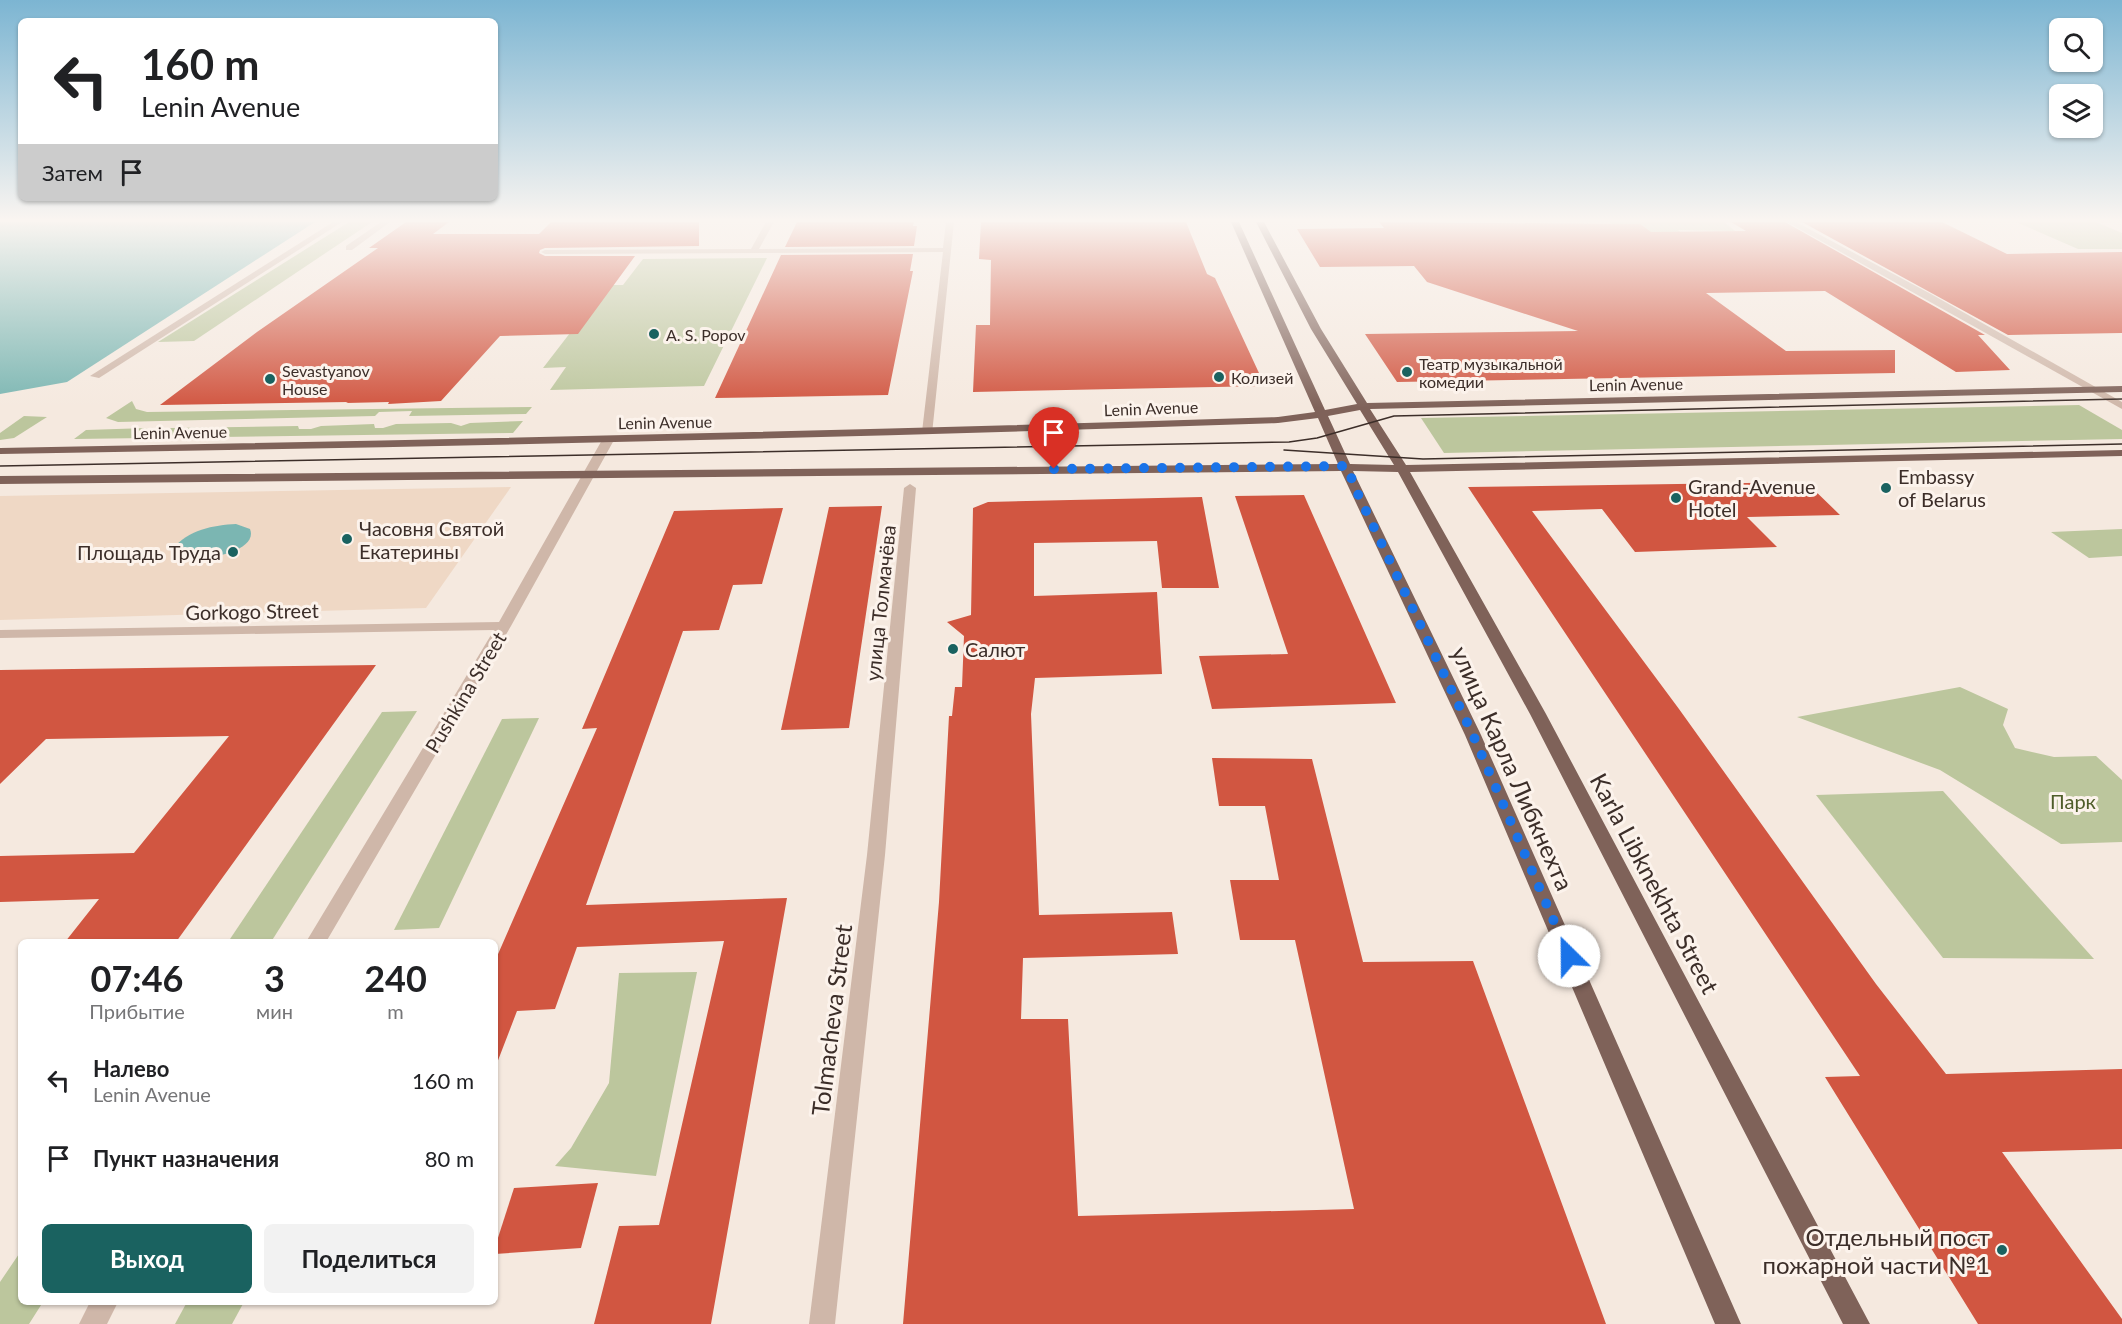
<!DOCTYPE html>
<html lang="ru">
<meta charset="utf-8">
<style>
:root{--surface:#fff;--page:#f2f2f2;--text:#202124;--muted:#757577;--accent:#1a6260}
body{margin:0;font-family:Lato,sans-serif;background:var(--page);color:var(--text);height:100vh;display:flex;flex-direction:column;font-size:22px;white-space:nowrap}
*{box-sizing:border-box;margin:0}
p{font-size:20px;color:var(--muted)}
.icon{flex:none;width:33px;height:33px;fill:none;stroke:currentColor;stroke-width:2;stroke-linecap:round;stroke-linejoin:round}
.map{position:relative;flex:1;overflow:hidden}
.side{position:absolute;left:18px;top:939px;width:480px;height:366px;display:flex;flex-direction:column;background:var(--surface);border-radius:9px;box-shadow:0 2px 4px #0004}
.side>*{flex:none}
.hud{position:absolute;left:18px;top:18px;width:480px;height:183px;border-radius:9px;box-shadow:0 2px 4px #0004;background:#fff;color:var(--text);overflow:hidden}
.tools{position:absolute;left:2049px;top:18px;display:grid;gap:12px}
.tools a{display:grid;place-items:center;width:54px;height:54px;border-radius:9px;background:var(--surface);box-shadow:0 2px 4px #0004;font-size:30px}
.pin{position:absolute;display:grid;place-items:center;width:51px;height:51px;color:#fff;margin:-62px -26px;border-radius:50% 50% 50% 0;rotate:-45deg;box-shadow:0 0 6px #0007}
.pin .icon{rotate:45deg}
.me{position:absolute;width:66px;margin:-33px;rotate:337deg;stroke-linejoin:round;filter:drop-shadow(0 0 4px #0008)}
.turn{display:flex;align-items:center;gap:21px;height:126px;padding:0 24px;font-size:27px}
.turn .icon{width:78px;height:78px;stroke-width:2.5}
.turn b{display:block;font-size:42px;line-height:51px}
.then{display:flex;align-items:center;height:57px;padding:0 24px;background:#0003;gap:12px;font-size:22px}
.eta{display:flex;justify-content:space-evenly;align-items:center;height:102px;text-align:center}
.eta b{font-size:36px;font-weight:700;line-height:42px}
.cta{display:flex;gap:12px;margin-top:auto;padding:12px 24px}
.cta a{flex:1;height:69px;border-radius:9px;background:var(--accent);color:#fff;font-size:24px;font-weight:700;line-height:69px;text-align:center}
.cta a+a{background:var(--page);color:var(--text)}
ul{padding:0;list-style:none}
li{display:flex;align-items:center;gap:18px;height:78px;padding:0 24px}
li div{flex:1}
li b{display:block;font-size:22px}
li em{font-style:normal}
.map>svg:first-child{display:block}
</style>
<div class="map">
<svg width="2122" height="1324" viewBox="0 0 2122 1324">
<rect width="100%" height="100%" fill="#f5e9df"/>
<g fill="#bcc69d">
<path d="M349,222H372L194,341L158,342Z"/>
<path d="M1610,222H1724L1735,231L1678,230L1693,243L1621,231Z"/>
<path d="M2016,222H2096L2122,233V249H2078Z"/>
<path d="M767,258L704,386L550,390L566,367L543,368L607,285H623L643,259Z"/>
<path d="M132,401L136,409L147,412L532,407L526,414L409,416L412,411L379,412L375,416L118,422L106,418Z"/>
<path d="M2079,405L2122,430V439L1444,453L1421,418Z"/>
<path d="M24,416L47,417L14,438L0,440V433Z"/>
<path d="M523,421L513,433L74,439L86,430L147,428L148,431L160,432L171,428L298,426L299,429H311L321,426L374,424L375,428H383L396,424L451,423L461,426L470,423Z"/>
<path d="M2122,529V556L2089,558L2051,532Z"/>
<path d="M1960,687L2008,709L2003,725L2015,748L2054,757L2096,756L2122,780V842L2061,844L1940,770L1797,717Z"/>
<path d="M417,711L271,942H228L382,712Z"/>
<path d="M539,718L439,928L394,930L502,719Z"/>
<path d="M1943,791L2094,959L1943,958L1816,795Z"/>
<path d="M697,972L656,1176L555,1166L571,1148L609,1083L619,973Z"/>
<path d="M21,1251V1302H43L29,1324H0V1282Z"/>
<path d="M187,1302H244L232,1324H175Z"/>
</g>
<path fill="#efd8c5" d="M511,487L426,608L0,620V496Z"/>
<g fill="#7bb6b2">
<path d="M0,222H315L67,382L0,394Z"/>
<path d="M236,524L250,529C260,554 190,565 174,554L173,549C187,530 214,525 236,524Z"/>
</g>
<g fill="#d15641">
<path d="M406,222H449L433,234H539L551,222H699V246L545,248L540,250L539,253L545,256H635L578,334L500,336L441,401L388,404L389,402L346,403L348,402L160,405L257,332L378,248H369Z"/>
<path d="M797,222H914L913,226H917L914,246L785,247Z"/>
<path d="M981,222H1186L1207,274L1215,278L1265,386L973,392L976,325H990L991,260L979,259Z"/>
<path d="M1379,222L1640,224L1651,232L1746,231L1731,222H1785L1985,335H1978L2010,370L1956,372L1825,291L1706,293L1786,351L1895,350V373L1397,382L1365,334L1578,331L1427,282L1414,266L1320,267L1297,229L1384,228Z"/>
<path d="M1802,222H1942L2007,254L2122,252V333L2008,335Z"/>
<path d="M913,254L910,271H913L888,395L715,398L781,255Z"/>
<path d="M1806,482L1840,515L1747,517L1777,547L1635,552L1602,509L1532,511L1679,709L1876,984L1946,1074L2122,1069V1149L2002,1152L2122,1319V1324H1978L1825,1077L1860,1076L1468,487Z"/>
<path d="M1304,495L1396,703L1212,709L1199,656L1288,654L1235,496Z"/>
<path d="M1202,497L1219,588H1162L1157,541L1034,543V596L1157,592L1162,674L1035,678L1031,714L1039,915L1172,912L1178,954L1023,958L1021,1019H1068L1078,1216L1354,1209L1295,940H1240L1230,880H1279L1265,806H1219L1212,758L1312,759L1363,962L1473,961L1606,1324H903L939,902L949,716H952L955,687H962L964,636L947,622L971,615L973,508L988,502Z"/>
<path d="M882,506L849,728L781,730L829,507Z"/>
<path d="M783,508L762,584L733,585L719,630L683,631L586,905L787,898L711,1324H594L619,1226L659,1225L724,941L577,947L555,1009L517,1011L497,1063L495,1062V961L597,728L582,729L674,511Z"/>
<path d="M376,665L176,942H65L99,899L0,902V856L134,853L229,736L46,739L0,784V670Z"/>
<path d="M598,1183L581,1248L495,1254V1247L514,1188Z"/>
</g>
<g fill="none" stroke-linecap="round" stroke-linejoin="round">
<g fill="#cfb7a9" fill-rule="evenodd">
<path d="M333,222H342L99,378L90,376Z"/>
<path d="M381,222H390L352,250H346V246Z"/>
<path d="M766,222H774L759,249L943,248L946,222H954L932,434H924L922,432L943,252L545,254L541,252L545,250L751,249Z"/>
<path d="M1787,222H1796L1931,294L2122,402V409Z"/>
<path d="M608,437L614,440L511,626L326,942H306L494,630L0,638V630L499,622L602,440Z"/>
<path d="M910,484L916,488L885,855L835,1324H809L867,855L904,488Z"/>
<path d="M90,1302H118L107,1324H79Z"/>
</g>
<path fill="#7f6259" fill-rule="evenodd" d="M1231,222H1239L1325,410L1357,404L1311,329L1256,222H1264L1321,329L1367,403L2122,386V392L1370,409L1406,465L2122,450V456L1410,472L1546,714L1870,1324H1843L1530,714L1398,472L1353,471L1481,735L1741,1324H1715L1465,735L1341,471L0,484V476L1338,464L1318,418L1278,423C852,438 426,447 0,454V448C426,440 852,431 1278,417L1315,412ZM1360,410L1394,465L1350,464L1328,416Z"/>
<g stroke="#3c2e29" stroke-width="1.5">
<path d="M1284,450L1423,459L2122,444"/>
<path d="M0,466L1289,442L1317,438L1394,416L2122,399"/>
</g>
</g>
<linearGradient id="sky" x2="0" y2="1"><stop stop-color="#7cb5d2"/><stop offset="0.54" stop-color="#faf5f1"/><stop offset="1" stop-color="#faf5f1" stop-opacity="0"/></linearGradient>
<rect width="2122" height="408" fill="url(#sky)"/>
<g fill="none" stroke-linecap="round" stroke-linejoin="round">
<path stroke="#1a73e8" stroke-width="10" stroke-dasharray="0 18" d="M1054,469L1347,466L1355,488L1473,735L1569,956"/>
</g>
<g fill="#1a6260" stroke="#fcf3ec" stroke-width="2">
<circle cx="654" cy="334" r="6"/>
<circle cx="1407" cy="372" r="6"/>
<circle cx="1219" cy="377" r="6"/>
<circle cx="270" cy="379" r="6"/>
<circle cx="1886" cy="488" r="6"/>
<circle cx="1676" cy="498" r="6"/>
<circle cx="347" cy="539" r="6"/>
<circle cx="233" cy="552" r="6"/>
<circle cx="953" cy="649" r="6"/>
<circle cx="2002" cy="1250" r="6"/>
</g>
<g text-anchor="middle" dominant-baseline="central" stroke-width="6" stroke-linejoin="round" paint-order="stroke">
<g font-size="16" fill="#3c2e29" stroke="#fcf3ec" text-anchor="start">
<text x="666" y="334">A. S. Popov</text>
<text x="1419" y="363">Театр музыкальной<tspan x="1419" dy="18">комедии</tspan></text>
<text x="282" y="370">Sevastyanov<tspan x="282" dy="18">House</tspan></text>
<text x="1231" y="377">Колизей</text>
</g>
<g font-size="16" fill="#3c2e29" stroke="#fcf3ec">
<text transform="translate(1636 384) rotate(-1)">Lenin Avenue</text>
<text transform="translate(1151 408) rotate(-2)">Lenin Avenue</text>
<text transform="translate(665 422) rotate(-1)">Lenin Avenue</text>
<text transform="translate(180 432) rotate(-1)">Lenin Avenue</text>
</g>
<g font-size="20" fill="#3c2e29" stroke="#fcf3ec" text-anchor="start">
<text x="1898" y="476">Embassy<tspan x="1898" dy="23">of Belarus</tspan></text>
<text x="1688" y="486">Grand-Avenue<tspan x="1688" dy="23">Hotel</tspan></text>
<text x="359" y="528">Часовня Святой<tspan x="359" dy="23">Екатерины</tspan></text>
<text x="221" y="552" text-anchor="end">Площадь Труда</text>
<text x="965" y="649">Салют</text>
</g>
<g font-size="20" fill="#3c2e29" stroke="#fcf3ec">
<text transform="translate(880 603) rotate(-84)">улица Толмачёва</text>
<text transform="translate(252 611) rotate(-1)">Gorkogo Street</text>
<text transform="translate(465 692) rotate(-59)">Pushkina Street</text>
</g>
<g font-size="20" fill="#4f5d2a" stroke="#fcf3ec">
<text x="2073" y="801">Парк</text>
</g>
<g font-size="24" fill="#3c2e29" stroke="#fcf3ec">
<text transform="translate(1513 768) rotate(66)">улица Карла Либкнехта</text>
<text transform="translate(1655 883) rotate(62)">Karla Libknekhta Street</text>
<text transform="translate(831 1020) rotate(-83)">Tolmacheva Street</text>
</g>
<g font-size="24" fill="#3c2e29" stroke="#fcf3ec" text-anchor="end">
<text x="1990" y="1236">Отдельный пост<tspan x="1990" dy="28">пожарной части №1</tspan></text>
</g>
</g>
</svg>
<div class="tools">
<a><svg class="icon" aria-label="search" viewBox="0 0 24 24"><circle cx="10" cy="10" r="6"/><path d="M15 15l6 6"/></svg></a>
<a><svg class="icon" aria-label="layers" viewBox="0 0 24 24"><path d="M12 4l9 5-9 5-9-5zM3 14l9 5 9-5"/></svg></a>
</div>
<div class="pin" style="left:1054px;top:469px;background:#d93025"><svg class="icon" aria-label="arrive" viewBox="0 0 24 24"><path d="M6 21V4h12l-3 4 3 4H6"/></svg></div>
<svg class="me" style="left:1569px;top:956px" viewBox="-20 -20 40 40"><circle r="19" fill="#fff"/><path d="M0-13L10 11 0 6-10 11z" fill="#1a73e8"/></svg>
<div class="hud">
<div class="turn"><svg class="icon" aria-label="left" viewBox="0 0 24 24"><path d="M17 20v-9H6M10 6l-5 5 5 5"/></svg><div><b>160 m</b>Lenin Avenue</div></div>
<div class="then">Затем<svg class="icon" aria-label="arrive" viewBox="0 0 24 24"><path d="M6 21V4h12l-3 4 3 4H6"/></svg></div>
</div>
<section class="side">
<div class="eta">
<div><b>07:46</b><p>Прибытие</p></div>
<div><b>3</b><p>мин</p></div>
<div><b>240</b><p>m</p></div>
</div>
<ul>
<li><svg class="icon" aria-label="left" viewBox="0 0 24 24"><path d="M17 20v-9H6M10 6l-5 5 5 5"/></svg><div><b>Налево</b><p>Lenin Avenue</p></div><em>160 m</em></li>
<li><svg class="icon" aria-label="arrive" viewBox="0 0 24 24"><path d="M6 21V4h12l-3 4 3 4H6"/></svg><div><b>Пункт назначения</b></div><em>80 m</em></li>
</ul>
<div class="cta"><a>Выход</a><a>Поделиться</a></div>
</section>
</div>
